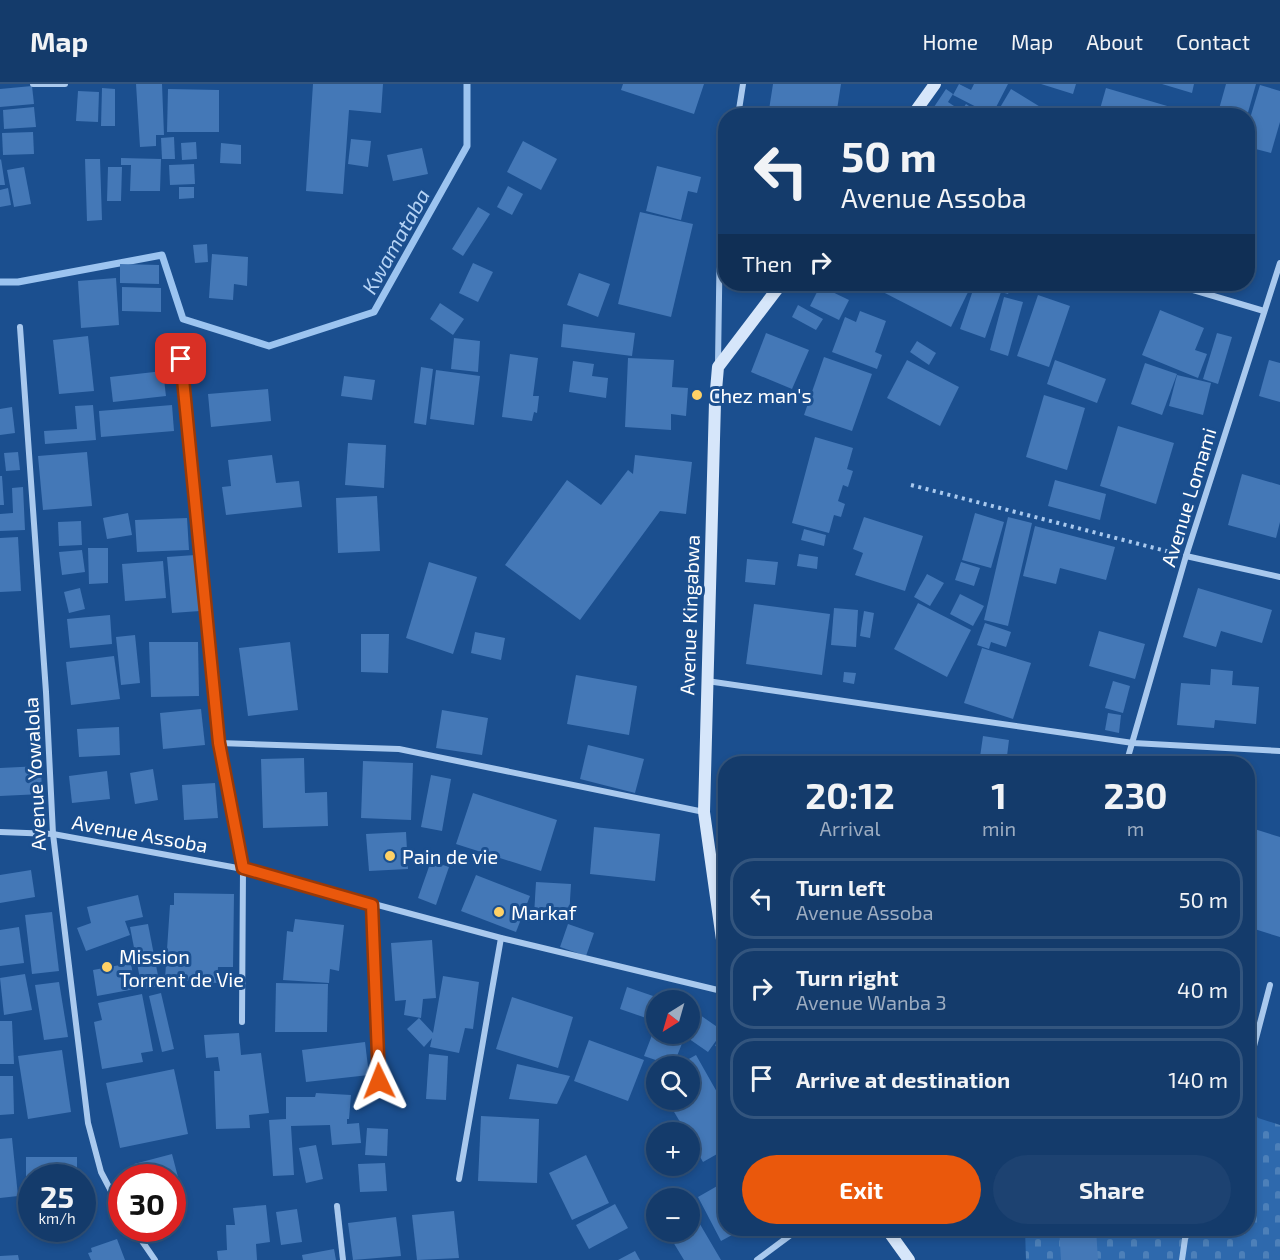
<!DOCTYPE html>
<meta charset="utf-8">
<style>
:root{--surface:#143b6b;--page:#1d4271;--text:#f1f3f6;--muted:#9dadc1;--line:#33557e;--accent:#ea580c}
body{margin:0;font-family:"Exo 2",sans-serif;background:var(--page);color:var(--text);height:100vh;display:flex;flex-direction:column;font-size:22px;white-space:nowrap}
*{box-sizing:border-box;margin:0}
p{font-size:20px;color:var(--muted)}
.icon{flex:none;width:33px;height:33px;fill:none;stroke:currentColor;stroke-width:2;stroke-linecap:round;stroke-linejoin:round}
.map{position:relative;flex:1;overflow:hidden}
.drawer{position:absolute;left:718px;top:672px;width:537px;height:480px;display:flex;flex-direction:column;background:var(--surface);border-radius:24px;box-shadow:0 3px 9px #0003,0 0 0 2px var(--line)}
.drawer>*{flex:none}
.guide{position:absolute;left:718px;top:24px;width:537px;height:183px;border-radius:24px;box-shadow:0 3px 9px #0003,0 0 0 2px var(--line);background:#143b6b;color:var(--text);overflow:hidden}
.needle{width:39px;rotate:217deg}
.tools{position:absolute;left:646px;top:906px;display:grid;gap:12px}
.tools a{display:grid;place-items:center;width:54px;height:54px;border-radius:50%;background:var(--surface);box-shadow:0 3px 9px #0003,0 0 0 2px var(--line);font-size:30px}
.speed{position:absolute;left:18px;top:1080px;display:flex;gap:12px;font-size:30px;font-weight:700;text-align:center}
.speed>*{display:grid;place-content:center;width:78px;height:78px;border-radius:50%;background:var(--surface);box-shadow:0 3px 9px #0003,0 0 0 2px var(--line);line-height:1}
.speed small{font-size:15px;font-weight:400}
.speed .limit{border:9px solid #d22;background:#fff;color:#111}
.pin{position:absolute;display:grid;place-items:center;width:51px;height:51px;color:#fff;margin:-26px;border-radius:12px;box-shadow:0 3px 9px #0006}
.me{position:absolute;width:66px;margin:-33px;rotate:358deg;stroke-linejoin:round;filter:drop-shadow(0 0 4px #0008)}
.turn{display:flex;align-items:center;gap:21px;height:126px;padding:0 24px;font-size:27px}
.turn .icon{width:78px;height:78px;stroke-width:2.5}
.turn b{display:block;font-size:42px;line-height:51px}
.then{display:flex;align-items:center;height:57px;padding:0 24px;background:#0003;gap:12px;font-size:22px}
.eta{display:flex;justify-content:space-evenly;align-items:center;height:102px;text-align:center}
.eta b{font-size:36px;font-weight:700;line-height:42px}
.button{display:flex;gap:12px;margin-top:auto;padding:12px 24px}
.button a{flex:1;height:69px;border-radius:36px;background:var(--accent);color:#fff;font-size:24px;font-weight:700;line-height:69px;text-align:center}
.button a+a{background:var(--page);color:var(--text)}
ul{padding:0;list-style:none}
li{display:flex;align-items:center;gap:18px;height:81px;margin:0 12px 9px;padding:0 12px;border:3px solid var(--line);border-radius:24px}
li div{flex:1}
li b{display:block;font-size:22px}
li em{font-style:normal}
header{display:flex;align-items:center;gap:36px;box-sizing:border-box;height:84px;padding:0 30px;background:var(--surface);border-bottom:2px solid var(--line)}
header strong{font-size:28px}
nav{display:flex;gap:33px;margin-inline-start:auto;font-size:21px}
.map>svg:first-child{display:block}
</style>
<header>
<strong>Map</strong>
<nav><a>Home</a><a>Map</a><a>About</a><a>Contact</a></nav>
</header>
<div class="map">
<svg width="1280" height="1176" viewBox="0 0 1280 1176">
<defs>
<pattern id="cemetery-stones" width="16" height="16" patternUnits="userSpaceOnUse" patternTransform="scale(1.5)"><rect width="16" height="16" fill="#2e69ad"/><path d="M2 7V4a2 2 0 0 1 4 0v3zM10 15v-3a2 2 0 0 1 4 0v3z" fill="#4d80b9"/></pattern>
</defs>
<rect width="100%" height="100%" fill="#1b4f8f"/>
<path fill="url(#cemetery-stones)" d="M1248,1018L1258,1034L1280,1041V1176H1026L1025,1145L1248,1144Z"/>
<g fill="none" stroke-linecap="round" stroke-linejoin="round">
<path stroke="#9cc4f0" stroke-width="7" d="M0,198H18L162,171L183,235L269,262L374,228L467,62V0"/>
</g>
<g fill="#4478b7">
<path d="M136,0H162L164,51H156V62L140,63Z"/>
<path d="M313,0H383L381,29L349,26L343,110L306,107Z"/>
<path d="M623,0H704L694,30L621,6Z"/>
<path d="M773,0H841L836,32H768Z"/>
<path d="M959,0L971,6L974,0H1008L992,31L953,11Z"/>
<path d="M1041,0H1076L1073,10Z"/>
<path d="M1162,0H1194L1192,9Z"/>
<path d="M1226,0H1256L1247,32H1217Z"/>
<path d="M1260,1L1280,7V38L1271,69L1248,63V41Z"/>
<path d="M32,2L34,20L0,23V5Z"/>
<path d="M102,4L115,5V42H101Z"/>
<path d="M1106,4L1191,29L1190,32H1098Z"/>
<path d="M168,5L219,6V48H167Z"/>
<path d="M946,5L953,10L948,18L954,22L947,32H928Z"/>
<path d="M1011,5L1055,32H995Z"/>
<path d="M78,7L99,8L98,38L76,37Z"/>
<path d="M966,20L984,32H972L962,26Z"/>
<path d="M34,23L36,43L4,45L3,26Z"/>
<path d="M33,48L34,70L3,71L2,49Z"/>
<path d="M174,53L175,75H162L161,54Z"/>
<path d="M351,55L371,57L368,83L348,80Z"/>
<path d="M523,57L557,75L541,106L507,88Z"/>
<path d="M196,58L197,75L182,76L181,59Z"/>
<path d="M221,59L241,61V80L220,79Z"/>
<path d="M422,64L428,90L393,97L387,71Z"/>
<path d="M121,74L161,75L160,107H130L131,81H121Z"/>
<path d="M1,75L5,101H0V76Z"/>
<path d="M85,75H100L102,136L87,137Z"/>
<path d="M194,80L195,100L170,101L169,81Z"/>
<path d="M657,82L701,93L697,109L688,107L681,136L646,127Z"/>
<path d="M24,83L31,120L14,123L7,86Z"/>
<path d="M108,83H122L121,117H107Z"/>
<path d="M508,102L523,110L512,131L497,123Z"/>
<path d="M179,103H194V114L179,115Z"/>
<path d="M8,104L11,121L0,123V106Z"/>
<path d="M478,123L490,130L463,172L452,165Z"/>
<path d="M640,128L693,140L671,233L618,220Z"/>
<path d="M207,160L208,178L195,179L193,161Z"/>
<path d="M212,170L248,173L247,202L234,200L233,216L209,214Z"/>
<path d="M473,179L493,188L478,218L459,209Z"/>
<path d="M120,180L159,181V200L120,199Z"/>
<path d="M579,189L610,200L598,233L567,221Z"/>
<path d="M116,194L119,241L81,244L78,197Z"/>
<path d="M744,200H763L757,208Z"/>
<path d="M883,200H972L951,243L879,206Z"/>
<path d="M975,200H1012L1008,210L1001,208L985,254L960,245Z"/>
<path d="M820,202L849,216L839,236L810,222Z"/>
<path d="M122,203L161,204V228L122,227Z"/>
<path d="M1038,211L1070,222L1049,283L1017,272Z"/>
<path d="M1004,213L1023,218L1008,272L990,266Z"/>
<path d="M440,219L464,235L453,251L430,235Z"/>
<path d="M798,221L823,235L816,246L792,233Z"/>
<path d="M1160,226L1204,244L1195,266L1207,270L1198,294L1142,271Z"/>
<path d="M860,227L886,237L875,268L882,271L877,285L832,268L845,233L856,238Z"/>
<path d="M563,240L635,249L632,272L561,263Z"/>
<path d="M766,249L809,266L792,305L751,288Z"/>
<path d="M1217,249L1232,253L1218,300L1203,295Z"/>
<path d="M88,252L94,307L59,310L53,256Z"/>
<path d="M454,254L480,257L478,288L451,285Z"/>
<path d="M917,257L936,269L929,281L910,268Z"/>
<path d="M510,270L538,274L533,312H539L537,329L534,328L532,337L502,333Z"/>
<path d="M824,273L872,290L852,347L804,331Z"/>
<path d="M628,274L674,276L672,303L688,304L686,332L671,330V346L625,343Z"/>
<path d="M907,276L959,303L940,342L887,314Z"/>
<path d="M1055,276L1106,295L1097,319L1047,300Z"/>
<path d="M1269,276L1280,279V318L1259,312Z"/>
<path d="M573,277L594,280L592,292L608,294L606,314L569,308Z"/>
<path d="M1145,279L1177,290L1162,331L1131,320Z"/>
<path d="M421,283L433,285L426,341L414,339Z"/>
<path d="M436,286L480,292L474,341L430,335Z"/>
<path d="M163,287L166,312L113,318L110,293Z"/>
<path d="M1177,291L1211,299L1203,331L1169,322Z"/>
<path d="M344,292L375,296L372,316L341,312Z"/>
<path d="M268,305L271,337L211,343L208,310Z"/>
<path d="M1044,311L1085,324L1067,386L1026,373Z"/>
<path d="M93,321L96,356L45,360L44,347L77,345L75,322Z"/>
<path d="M172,321L174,347L101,353L99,327Z"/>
<path d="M12,323L15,349L0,351V325Z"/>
<path d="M1118,342L1174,359L1156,420L1100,402Z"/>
<path d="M815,353L853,364L847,385L853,387L848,403L843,401L838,417L845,420L841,433L834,431L829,449L792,439Z"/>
<path d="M348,359L386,361L384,404L345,401Z"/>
<path d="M18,368L20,386L6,387L4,369Z"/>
<path d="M87,368L92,422L43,426L38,372Z"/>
<path d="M272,371L276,399L299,397L302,423L226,431L222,403L231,402L228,376Z"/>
<path d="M635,371L692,378L686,430L660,427L580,536L505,481L567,396L601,421L628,386L633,390Z"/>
<path d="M1242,390L1280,401V438L1276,454L1228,441Z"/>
<path d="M0,392H2L4,421H0Z"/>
<path d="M1055,396L1106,410L1100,436L1048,422Z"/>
<path d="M23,403L25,446L0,447V430L13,429L12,404Z"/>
<path d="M377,412L380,467L338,469L336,414Z"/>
<path d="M128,429L132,451L107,455L103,434Z"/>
<path d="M975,429L1004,438L991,484L962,476Z"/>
<path d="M864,433L923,452L905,507L855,491L863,469L853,465Z"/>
<path d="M1008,433L1032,439L1008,542L984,536Z"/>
<path d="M187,434L189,466L137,468L135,436Z"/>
<path d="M81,437L82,461L59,462L58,438Z"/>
<path d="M1035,442L1115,463L1106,496L1060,484L1056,500L1023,492Z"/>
<path d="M804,445L826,451L824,462L801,456Z"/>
<path d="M18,453L21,507L0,508V454Z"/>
<path d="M88,464H108V499L89,500Z"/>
<path d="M82,466L85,488L62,491L59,468Z"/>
<path d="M799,470L818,473L817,485L797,482Z"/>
<path d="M195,471L200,527L172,529L167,473Z"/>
<path d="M747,475L778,478L775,501L745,498Z"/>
<path d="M163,477L166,514L125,517L122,480Z"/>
<path d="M429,478L477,493L453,570L406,554Z"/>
<path d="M961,478L980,484L974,502L955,496Z"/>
<path d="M927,490L944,499L930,522L914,513Z"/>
<path d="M80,504L85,525L69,529L64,508Z"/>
<path d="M1198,504L1272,526L1262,559L1221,547L1216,563L1183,553Z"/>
<path d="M960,510L984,522L973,542L950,530Z"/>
<path d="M918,519L971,546L947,593L894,565Z"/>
<path d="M754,520L830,530L822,591L746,580Z"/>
<path d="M834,524L858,526L856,563L831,561Z"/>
<path d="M864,527L874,529L870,554L860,552Z"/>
<path d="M110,531L112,560L70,564L67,535Z"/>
<path d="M985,539L1011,548L1006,563L991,558L989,565L977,561Z"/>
<path d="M1099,547L1145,560L1135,595L1089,582Z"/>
<path d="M475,548L505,554L501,576L471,569Z"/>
<path d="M361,550H389L388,589L361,588Z"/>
<path d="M135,551L140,599L121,601L116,553Z"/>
<path d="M149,558H198L199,612L151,613Z"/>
<path d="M290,558L298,626L248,632L239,564Z"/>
<path d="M982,564L1031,579L1013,635L964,619Z"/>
<path d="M114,572L120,615L71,621L66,578Z"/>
<path d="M1211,585L1233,587L1232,601L1259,603L1256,640L1215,636L1214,644L1177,641L1181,599L1210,601Z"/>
<path d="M844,588L856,589L854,600L843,598Z"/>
<path d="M576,591L637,602L629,651L567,640Z"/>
<path d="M1113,597L1130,602L1123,629L1105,624Z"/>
<path d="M201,625L205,661L163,665L160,629Z"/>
<path d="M442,626L488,634L482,671L436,664Z"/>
<path d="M1108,629L1121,631L1119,649L1105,646Z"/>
<path d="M119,643L120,671L79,673L77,645Z"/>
<path d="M983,652L1009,656L1006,680H979Z"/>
<path d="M588,661L644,675L635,709L580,695Z"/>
<path d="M304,674L305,709L327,708L328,742L263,744L261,675Z"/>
<path d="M925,674V680H873V678Z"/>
<path d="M363,677L413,679L411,736L361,734Z"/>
<path d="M41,682L42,710L0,712V684Z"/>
<path d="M153,685L158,716L135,720L130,689Z"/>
<path d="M107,687L110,715L72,719L69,692Z"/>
<path d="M431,691L451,695L442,747L421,743Z"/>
<path d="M215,699L218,734L184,736L182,701Z"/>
<path d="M473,709L557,736L541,787L456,760Z"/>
<path d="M594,743L660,750L655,797L590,790Z"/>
<path d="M1248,743L1280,753V853L1248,843Z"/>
<path d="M406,748L408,785L369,787L366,750Z"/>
<path d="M431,777L449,783L436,821L418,814Z"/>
<path d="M31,786L35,813L0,819V791Z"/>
<path d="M476,791L530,812L516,848L461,827Z"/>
<path d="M536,798L571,800L569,833L534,831Z"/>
<path d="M174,809L234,810L233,883H218L217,899L165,895L170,821H174Z"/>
<path d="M138,811L143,833L125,837L130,851L86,867L77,844L91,839L87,823Z"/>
<path d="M52,828L59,887L32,890L25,831Z"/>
<path d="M295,835L344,841L339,887L330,885L329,899L283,896L287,847L293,848Z"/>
<path d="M148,840L160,902L142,905L130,843Z"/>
<path d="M568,840L594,849L586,872L560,863Z"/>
<path d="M19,843L24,879L0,882V846Z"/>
<path d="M432,856L436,914L423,915L421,934L404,931L406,916L395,917L391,859Z"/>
<path d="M131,879L135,905L97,912L93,886Z"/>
<path d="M25,890L32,926L4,931L0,894Z"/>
<path d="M443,892L479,898L473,945L465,944L459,969L430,963L432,954L424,963L407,945L419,934L433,949Z"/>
<path d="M59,898L68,953L44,956L35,901Z"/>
<path d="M276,899L328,900L327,948H275Z"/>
<path d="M627,903L656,913L649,935L620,925Z"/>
<path d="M161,909L174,965L162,968L149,912Z"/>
<path d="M142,910L153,967L141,969L143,978L102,985L94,938L102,936L98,919Z"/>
<path d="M512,913L573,933L558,984L496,965Z"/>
<path d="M690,924L723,947L708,968L682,950H690Z"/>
<path d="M0,937H12L14,980H0Z"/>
<path d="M654,946L657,947V950H664L683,957L673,982L644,972Z"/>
<path d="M239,949L241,971L261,969L269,1029L249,1031L250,1044L216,1045L214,987H220L218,973L206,974L204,951Z"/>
<path d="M726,954V977L715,961Z"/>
<path d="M589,956L644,976L628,1017L574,997Z"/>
<path d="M365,958L369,991L306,998L302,966Z"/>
<path d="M62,966L71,1028L28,1035L18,972Z"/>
<path d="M429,970L448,972L446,1016L426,1015Z"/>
<path d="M696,971L726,1024V1065L703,1078L690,1055V1048H686L667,1016H690V982H676Z"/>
<path d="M517,980L570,992L557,1020L509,1015Z"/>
<path d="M174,985L188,1050L120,1064L106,999Z"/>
<path d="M0,992H13L14,1030L0,1031Z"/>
<path d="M316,1009L351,1011L349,1035H347V1040L359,1039L361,1059L332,1061L330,1041L291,1042L294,1091L273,1092L269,1036L286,1035V1013H315Z"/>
<path d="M481,1032L539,1035L537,1099L478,1097Z"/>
<path d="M367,1044L388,1045L387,1072L365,1071Z"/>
<path d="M12,1054L18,1112L0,1114V1055Z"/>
<path d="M316,1061L323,1095L306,1099L299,1064Z"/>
<path d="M172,1070L179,1097L176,1098L181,1113L172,1115V1094H138L134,1080Z"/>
<path d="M586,1071L609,1119L572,1136L549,1089Z"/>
<path d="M26,1073H77V1094H32V1107H26Z"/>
<path d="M385,1079L387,1107L360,1108L358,1080Z"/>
<path d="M726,1097V1144H745L721,1157L698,1113Z"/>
<path d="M615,1120L628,1144L589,1165L576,1141Z"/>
<path d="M266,1121L270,1158L256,1160L257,1176H218L217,1167L227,1166L226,1141H235L233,1124Z"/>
<path d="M297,1125L302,1158L281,1161L276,1128Z"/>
<path d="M454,1127L459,1174L417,1176L412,1131Z"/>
<path d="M694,1130L721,1176H684L667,1148H690V1133Z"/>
<path d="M396,1133L401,1172L353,1176L348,1139Z"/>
<path d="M1059,1144H1096L1098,1176H1061Z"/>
<path d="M117,1155L125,1176H91L88,1169L92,1168L91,1164Z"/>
<path d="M334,1165L336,1176H303L302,1171Z"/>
<path d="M635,1167L640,1176H618Z"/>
<path d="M18,1171L19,1176H0V1172Z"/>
</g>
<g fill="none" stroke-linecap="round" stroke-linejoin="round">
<path stroke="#a9c9ee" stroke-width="4" stroke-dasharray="3 4.5" stroke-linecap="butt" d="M911,401L1174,469"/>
<g stroke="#a9c9ee" stroke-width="6">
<path d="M33,0H65"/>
<path d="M738,32L743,0"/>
<path d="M1173,200L1264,227"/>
<path d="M20,243L46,608L53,750L88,1039L101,1088L122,1128"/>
<path d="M181,275L219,659L243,785L242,938"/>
<path d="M718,279L720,147L726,108"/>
<path d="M1186,472L1280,493"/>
<path d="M707,597L1133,659L1280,667"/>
<path d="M219,659L399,665L704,728"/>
<path d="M1126,680L1186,472L1280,179"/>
<path d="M0,748L53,750L243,785L501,854L726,908"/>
<path d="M372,821L379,997"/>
<path d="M1248,985L1270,901"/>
<path d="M459,1095L501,854"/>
<path d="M337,1122L343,1176"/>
<path d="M133,1144L155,1176"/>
<path d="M757,1176L800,1144"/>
<path d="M1182,1176L1185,1155L1189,1144"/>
</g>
<g stroke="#d6e6fa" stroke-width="12">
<path d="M912,32L935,0"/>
<path d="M726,884L704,728L715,318L718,283L781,200"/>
<path d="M886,1144L909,1176"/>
</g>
</g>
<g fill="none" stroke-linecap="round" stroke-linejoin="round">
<defs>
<path id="route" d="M181,275L219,659L243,784L372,821L379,997"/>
</defs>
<use href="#route" stroke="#983908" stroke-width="15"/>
<use href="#route" stroke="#ea580c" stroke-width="10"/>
</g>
<g fill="#ffd166" stroke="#1b4f8f" stroke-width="2">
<circle cx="697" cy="311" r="6"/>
<circle cx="390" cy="772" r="6"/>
<circle cx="499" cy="828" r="6"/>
<circle cx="107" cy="883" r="6"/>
</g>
<g text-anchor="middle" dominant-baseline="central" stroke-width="6" stroke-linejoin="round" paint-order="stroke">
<g font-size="20" fill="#fff" stroke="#1b4f8f" text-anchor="start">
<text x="709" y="311">Chez man's</text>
<text x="402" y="772">Pain de vie</text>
<text x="511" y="828">Markaf</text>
<text x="119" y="872">Mission<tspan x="119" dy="23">Torrent de Vie</tspan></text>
</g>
<g font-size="20" fill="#fff" stroke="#1b4f8f">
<text transform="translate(1188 413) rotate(-73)">Avenue Lomami</text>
<text transform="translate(689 531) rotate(-88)">Avenue Kingabwa</text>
<text transform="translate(34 690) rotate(-93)">Avenue Yowalola</text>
<text transform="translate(140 749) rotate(10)">Avenue Assoba</text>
</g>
<g font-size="21" font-style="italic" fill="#b5d3f5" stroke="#1b4f8f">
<text transform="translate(395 157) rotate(-61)">Kwamataba</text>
</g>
</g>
</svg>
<div class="tools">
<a><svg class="needle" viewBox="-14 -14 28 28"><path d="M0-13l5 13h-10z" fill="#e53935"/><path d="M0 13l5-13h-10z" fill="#9dadc1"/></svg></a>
<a><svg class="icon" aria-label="search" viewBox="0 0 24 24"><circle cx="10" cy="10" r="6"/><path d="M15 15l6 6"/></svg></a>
<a>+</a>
<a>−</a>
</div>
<div class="speed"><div>25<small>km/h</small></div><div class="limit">30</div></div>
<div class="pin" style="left:181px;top:275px;background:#d93025"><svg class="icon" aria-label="arrive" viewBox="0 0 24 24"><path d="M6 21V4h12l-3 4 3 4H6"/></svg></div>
<svg class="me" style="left:379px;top:997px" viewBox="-20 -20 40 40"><path d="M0-17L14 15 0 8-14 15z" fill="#ea580c" stroke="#fff" stroke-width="4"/></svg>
<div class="guide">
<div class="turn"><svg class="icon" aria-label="left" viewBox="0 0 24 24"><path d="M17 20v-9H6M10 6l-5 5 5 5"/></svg><div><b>50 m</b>Avenue Assoba</div></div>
<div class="then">Then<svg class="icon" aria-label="right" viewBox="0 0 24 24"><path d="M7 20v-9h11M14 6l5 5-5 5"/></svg></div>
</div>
<section class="drawer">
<div class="eta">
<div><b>20:12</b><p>Arrival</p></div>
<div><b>1</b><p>min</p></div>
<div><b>230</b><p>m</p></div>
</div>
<ul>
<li><svg class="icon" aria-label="left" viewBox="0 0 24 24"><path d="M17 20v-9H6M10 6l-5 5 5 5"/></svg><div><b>Turn left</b><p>Avenue Assoba</p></div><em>50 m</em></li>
<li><svg class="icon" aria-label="right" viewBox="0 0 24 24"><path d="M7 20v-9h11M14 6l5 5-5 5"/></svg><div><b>Turn right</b><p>Avenue Wanba 3</p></div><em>40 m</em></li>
<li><svg class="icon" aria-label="arrive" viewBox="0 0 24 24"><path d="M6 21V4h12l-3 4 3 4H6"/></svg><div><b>Arrive at destination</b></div><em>140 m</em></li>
</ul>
<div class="button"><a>Exit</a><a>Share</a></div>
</section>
</div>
